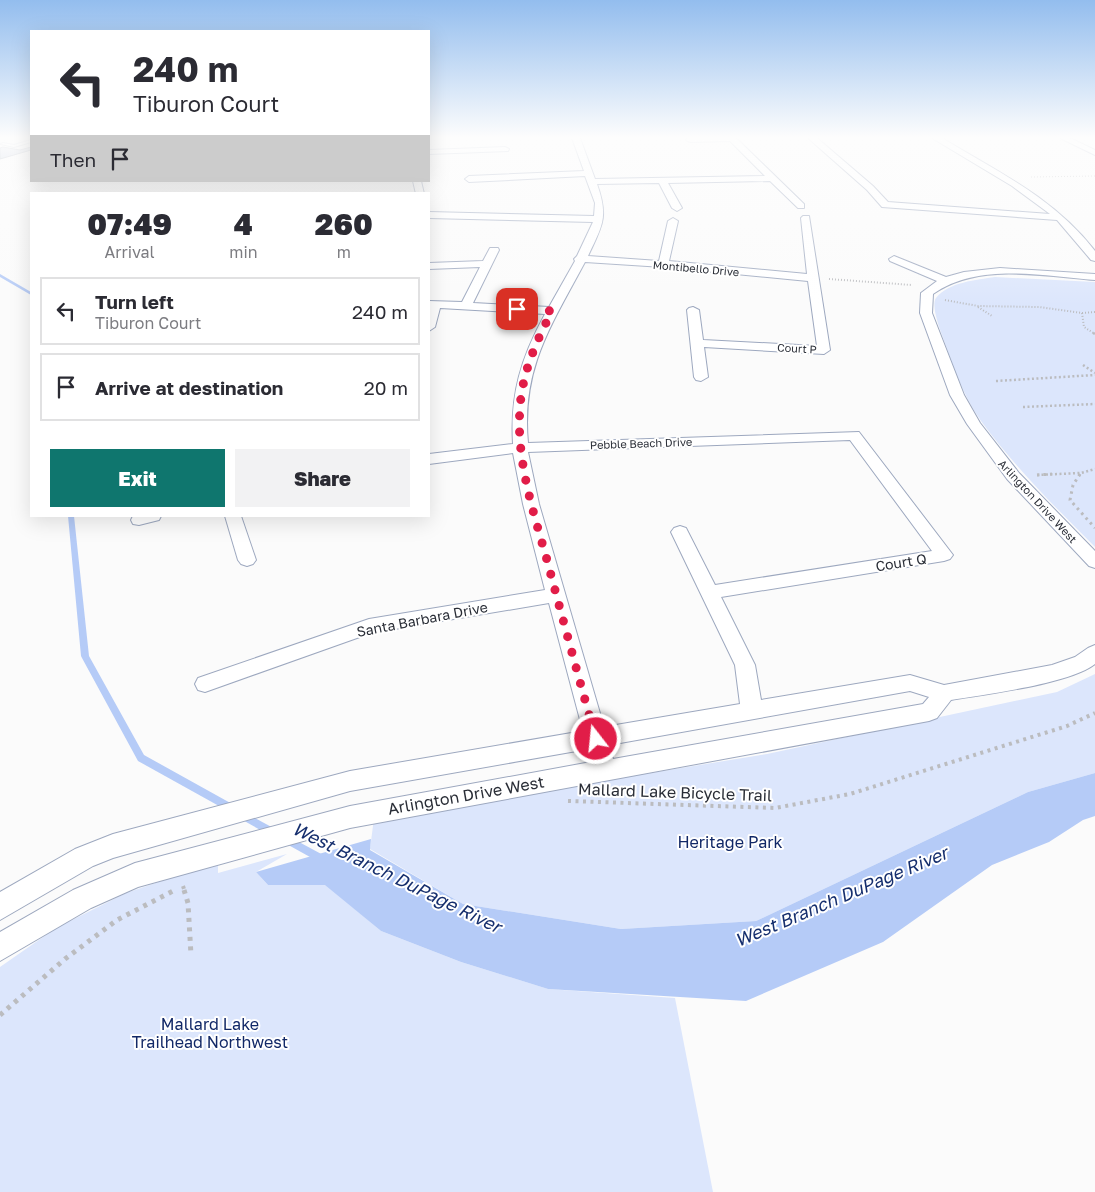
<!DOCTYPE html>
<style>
:root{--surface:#fff;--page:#f2f2f3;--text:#2b2b33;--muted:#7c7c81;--line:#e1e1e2;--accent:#0f766e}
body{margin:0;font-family:"Golos Text",sans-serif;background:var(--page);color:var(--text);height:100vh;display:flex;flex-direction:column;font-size:19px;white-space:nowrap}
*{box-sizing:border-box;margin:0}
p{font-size:16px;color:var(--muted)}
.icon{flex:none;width:28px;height:28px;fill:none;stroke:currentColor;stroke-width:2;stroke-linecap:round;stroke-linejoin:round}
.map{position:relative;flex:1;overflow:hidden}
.details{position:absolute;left:30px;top:192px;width:400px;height:325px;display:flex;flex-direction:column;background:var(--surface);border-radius:0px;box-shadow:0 5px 20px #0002}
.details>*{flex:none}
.top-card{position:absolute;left:30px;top:30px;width:400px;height:152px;border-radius:0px;box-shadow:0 5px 20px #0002;background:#fff;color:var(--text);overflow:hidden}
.pin{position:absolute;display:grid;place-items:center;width:42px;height:42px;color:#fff;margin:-21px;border-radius:10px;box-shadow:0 2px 8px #0006}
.me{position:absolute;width:55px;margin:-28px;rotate:344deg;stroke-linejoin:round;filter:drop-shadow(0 0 4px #0008)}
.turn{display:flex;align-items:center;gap:18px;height:105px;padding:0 20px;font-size:22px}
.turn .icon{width:65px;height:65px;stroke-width:2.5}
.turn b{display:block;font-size:35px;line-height:42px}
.then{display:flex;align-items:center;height:48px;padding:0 20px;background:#0003;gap:10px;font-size:19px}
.eta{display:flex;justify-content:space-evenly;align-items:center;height:85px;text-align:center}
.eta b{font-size:30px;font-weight:800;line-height:35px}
.cta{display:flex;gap:10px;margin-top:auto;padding:10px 20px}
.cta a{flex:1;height:58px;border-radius:0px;background:var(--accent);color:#fff;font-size:20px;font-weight:800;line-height:58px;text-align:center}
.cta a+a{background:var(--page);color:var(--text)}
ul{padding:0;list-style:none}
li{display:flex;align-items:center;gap:15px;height:68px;margin:0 10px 8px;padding:0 10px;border:2px solid var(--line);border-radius:0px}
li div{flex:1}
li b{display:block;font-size:19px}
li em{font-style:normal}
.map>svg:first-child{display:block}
</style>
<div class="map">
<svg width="1095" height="1192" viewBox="0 0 1095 1192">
<rect width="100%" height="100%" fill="#fbfbfb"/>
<g fill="#dce6fc">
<path d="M995,277L1095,282V547C1055,507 1014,466 981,421C963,396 952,363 942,335C939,327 931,305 936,298C948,282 977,280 995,277Z"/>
<path d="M1095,674V773L1028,792L756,921L621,929L463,904L370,849L374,818L767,754L1057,692Z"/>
<path d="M287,854L256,872L268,885L325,884L381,931L461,962L548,989L675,998L713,1192H0V967L56,928L126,893L218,862V873Z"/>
</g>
<path fill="#b5cbf7" d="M1095,773V816L1083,820L1049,842L992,865L883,942L746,1001L548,989L461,962L381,931L325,885H268L256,872L371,839L370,850L463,904L621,929L756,921L1028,792Z"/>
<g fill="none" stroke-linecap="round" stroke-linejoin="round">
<g fill="#b5cbf7" fill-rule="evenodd">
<path d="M0,274L31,292V295L0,277Z"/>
<path d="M68,516H74L89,656L144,755L234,805L235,808L234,811L231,812L228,811L138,761L82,658L81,656Z"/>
<path d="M242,811L277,830L279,833L277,836L274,837L271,836L239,818L238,815L239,812Z"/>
<path d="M286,835L325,856L327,859L325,862L322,863L319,862L283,842L281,839L283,836Z"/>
</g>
</g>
<path fill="#b5c1d8" stroke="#808ba2" d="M3,147L20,150L31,147V150L0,159V148Z"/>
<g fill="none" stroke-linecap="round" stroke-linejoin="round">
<defs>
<path id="lane" d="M31,140V142L14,147L1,144L3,143L14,145Z"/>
<g id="street">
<path d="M572,138H580L595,179L765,176L730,141L690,142L686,140L688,138H736L804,204V208H798L770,181L668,183L682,208L677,211L672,208L659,183L597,184C609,218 602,226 588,256L659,261L668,221L673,218L678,221L669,261L807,274L801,218L803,216H809L830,350L824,354L704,347L708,377L701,381L696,380L694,377L687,310L689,308L693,307L699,310L703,340L817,346L808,281L663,267L585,262C551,326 521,368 528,443L859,432L953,555L950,559L944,561L721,597L755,665L761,700L910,675L944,685L1052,665L1075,657L1088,648L1095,645V664C1070,684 985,694 951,700L937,718L929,721L350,828L138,887L91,908L0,961V932L73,890L135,863L350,806L591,762L588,749L350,791L113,858L93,866L0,920V892L75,849L113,834L350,771L583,731L549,603L371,633L205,692L198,690L195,684L198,678L369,619L545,590L523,504L513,453L429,464V454L513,444C510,394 521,358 545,314L440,308L435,327L429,331V301L462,302L480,267L429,269V263L483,261L490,248H498L499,250L473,303L549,307L575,261L574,259L577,256L593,222L429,218V212L594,216L595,203L585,176L469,182L465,179L469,176L584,171ZM850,440L932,551L715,585L686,528L680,526L674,528L671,532L735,665L740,704L604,727L539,504L528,452ZM910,691L929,697L923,704L613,759L609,745Z"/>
<path d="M808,138H817L873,186L888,202L1050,214L1012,186L932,138H942C998,172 1054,198 1095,251V261L1091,260L1057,220L882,207L867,190Z"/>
<path d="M1060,138H1070L1095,150V155Z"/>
<path d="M505,147L509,149L508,151L429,154V150Z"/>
<path d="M413,181H421L424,194H416Z"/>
<path d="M894,256L946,277L964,272L1000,268L1095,274V280C1043,276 978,262 933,294L932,313L964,395L980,423L1019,473L1095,551V568L1089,566L1007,479L967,424L950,395L920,313L921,293L937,281L890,261L889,259Z"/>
<path d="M133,516H161L159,520L139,525L133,524L131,520Z"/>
<path d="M225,516H241L256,560L253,564L247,566L241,564L238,560Z"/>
</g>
</defs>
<use href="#lane" stroke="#9da8bf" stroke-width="2"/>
<use href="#street" stroke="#9da8bf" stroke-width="2"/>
<path stroke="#bbbcbf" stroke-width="1" stroke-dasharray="1 2" stroke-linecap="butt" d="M1031,177L1095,176"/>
<g stroke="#bbbcbf" stroke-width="2" stroke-dasharray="1 2" stroke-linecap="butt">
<path d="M829,279L912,285"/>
<path d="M945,300L978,306L1039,307L1082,313L1095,312"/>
<path d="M978,307L992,316"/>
<path d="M1082,313L1084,327L1095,334"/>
</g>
<g stroke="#bbbcbf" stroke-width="2.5" stroke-dasharray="2 2.5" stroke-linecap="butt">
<path d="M1093,333L1095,334"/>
<path d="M1083,365L1095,373"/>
<path d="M996,381L1095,375"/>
<path d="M1023,407L1095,404"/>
<path d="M1037,475L1080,473"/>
<path d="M1079,476L1081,473L1095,469"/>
</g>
<g stroke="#bbbcbf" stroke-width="3" stroke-dasharray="2.5 4" stroke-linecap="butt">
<path d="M1080,474L1073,485L1070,500L1095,528"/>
<path d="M1037,475L1052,474"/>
</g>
<g stroke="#bbbcbf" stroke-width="4" stroke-dasharray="3 4.5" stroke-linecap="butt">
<path d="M568,801L775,808L850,794L1067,726L1095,713"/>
<path d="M183,886L185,892"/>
</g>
<g stroke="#bbbcbf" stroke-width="5" stroke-dasharray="4 5.5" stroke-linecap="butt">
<path d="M184,890L188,903L191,955"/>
<path d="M0,1015L65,959L117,920L173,891"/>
</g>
<use href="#lane" fill="#fff" fill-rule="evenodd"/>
<use href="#street" fill="#fff" fill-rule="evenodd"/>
</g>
<linearGradient id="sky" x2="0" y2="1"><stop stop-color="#93bdee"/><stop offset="0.45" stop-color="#fdfdfd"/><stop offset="1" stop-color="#fdfdfd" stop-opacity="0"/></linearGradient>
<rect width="1095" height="305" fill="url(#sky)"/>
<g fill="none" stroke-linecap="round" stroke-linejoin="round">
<path stroke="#e11d48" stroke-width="9" stroke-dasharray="0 16.2" d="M517,309L552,311C536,342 522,373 520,408C516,459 533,511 547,560C563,620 579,679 596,739"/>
</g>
<g text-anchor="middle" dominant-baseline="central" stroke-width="4" stroke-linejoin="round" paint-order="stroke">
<g font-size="11" fill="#2a2e37" stroke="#fff">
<text transform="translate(696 268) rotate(5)">Montibello Drive</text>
<text transform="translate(797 348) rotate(3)">Court P</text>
<text transform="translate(641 443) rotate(-2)">Pebble Beach Drive</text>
<text transform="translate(1038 501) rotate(47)">Arlington Drive West</text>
</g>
<g font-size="14" fill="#2a2e37" stroke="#fff">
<text transform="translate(901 562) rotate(-9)">Court Q</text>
<text transform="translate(422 619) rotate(-11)">Santa Barbara Drive</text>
</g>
<g font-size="16" fill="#2a2e37" stroke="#fff">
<text transform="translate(675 792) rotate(2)">Mallard Lake Bicycle Trail</text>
<text transform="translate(466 795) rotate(-10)">Arlington Drive West</text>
</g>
<g font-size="16" fill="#112867" stroke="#fff">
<text x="730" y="842">Heritage Park</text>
<text x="210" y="1024">Mallard Lake<tspan x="210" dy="18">Trailhead Northwest</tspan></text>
</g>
<g font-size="18" font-style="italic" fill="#162f6e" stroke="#fff">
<text transform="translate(397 877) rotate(26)">West Branch DuPage River</text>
<text transform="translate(841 896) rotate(-23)">West Branch DuPage River</text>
</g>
</g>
</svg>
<div class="pin" style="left:517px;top:309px;background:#d93025"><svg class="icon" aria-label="arrive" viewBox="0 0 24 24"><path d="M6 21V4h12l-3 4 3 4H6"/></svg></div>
<svg class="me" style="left:596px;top:739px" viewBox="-20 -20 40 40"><circle r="17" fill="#e11d48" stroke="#fff" stroke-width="3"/><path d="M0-11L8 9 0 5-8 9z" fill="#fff"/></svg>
<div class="top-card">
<div class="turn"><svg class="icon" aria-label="left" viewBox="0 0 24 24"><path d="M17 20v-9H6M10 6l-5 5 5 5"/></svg><div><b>240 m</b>Tiburon Court</div></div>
<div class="then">Then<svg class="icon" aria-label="arrive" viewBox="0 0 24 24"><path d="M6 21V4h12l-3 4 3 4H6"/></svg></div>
</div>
<section class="details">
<div class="eta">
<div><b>07:49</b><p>Arrival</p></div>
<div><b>4</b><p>min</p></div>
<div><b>260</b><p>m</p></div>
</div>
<ul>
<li><svg class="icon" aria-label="left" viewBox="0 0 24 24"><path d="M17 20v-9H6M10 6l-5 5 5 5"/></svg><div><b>Turn left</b><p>Tiburon Court</p></div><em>240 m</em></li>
<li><svg class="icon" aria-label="arrive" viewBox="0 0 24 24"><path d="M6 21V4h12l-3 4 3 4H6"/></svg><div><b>Arrive at destination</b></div><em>20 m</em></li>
</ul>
<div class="cta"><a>Exit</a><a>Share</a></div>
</section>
</div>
